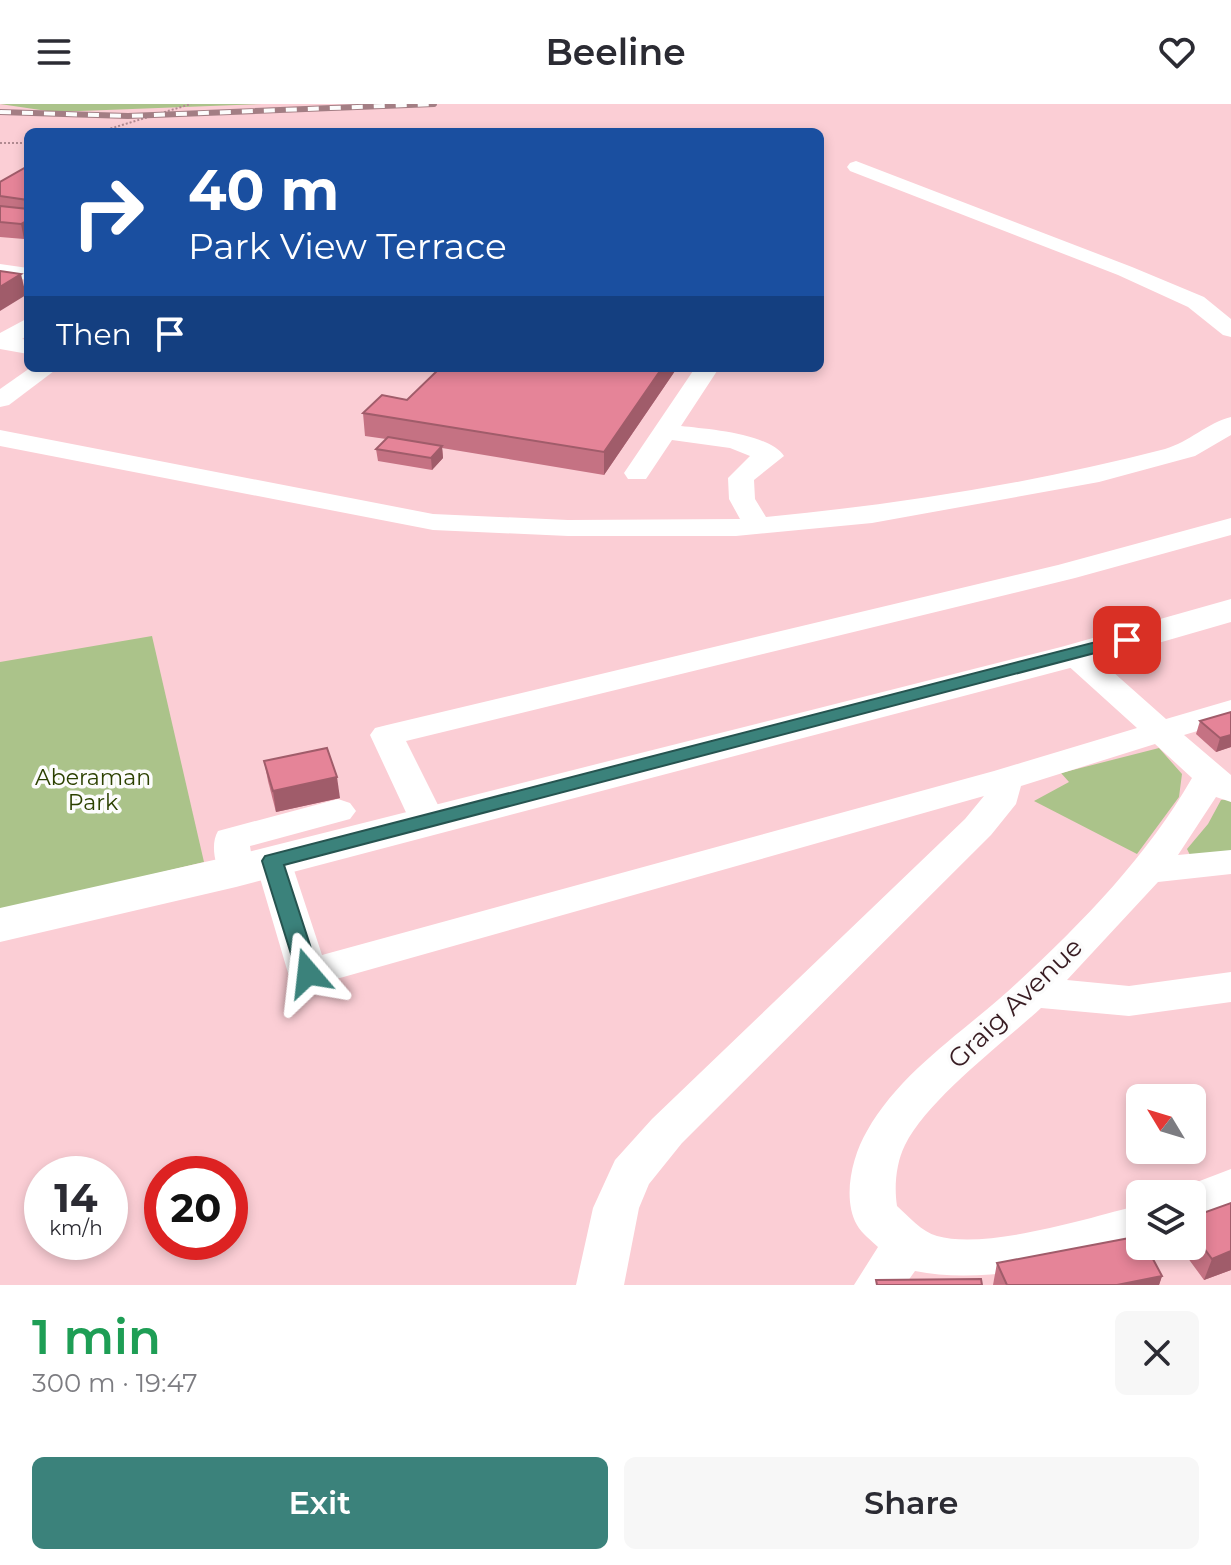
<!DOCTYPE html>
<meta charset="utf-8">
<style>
:root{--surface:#fff;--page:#f7f7f7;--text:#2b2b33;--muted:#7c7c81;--accent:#3b827b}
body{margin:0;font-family:Montserrat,sans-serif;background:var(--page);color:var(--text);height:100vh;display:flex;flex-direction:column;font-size:30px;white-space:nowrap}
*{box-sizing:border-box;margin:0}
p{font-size:26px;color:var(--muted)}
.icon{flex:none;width:44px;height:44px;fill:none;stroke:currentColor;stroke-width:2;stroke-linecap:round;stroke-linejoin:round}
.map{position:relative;height:1181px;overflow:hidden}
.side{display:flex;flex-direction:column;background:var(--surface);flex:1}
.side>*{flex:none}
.top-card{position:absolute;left:24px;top:24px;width:800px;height:244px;border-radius:12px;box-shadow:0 4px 12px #0003;background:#1a4fa0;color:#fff;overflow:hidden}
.needle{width:52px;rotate:308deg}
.tools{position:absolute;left:1126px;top:980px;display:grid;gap:16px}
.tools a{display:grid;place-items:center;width:80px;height:80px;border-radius:12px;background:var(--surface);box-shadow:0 4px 12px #0003;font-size:40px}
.speed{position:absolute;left:24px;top:1052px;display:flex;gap:16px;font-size:40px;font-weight:700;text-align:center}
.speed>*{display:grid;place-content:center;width:104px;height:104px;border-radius:50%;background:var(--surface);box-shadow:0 4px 12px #0003;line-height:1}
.speed small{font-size:20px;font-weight:400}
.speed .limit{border:12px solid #d22;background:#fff;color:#111}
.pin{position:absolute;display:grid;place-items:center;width:68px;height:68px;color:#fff;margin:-34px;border-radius:16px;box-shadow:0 4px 12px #0006}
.me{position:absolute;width:88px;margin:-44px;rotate:343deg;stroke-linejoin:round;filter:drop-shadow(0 0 6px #0008)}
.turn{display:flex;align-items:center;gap:28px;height:168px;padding:0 32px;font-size:36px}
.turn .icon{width:104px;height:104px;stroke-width:2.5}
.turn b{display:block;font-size:56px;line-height:68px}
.then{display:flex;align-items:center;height:76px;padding:0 32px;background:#0003;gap:16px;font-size:30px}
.round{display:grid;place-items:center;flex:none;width:84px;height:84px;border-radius:12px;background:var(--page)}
.headline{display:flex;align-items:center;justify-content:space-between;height:136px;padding:0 32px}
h1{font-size:48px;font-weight:600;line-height:60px;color:#1e9e55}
.primary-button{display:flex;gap:16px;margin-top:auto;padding:16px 32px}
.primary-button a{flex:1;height:92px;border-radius:12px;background:var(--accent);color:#fff;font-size:32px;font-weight:600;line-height:92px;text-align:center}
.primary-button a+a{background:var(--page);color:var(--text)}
header{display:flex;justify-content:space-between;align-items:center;height:104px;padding:0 32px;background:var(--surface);font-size:36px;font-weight:600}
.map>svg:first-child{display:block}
</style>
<header><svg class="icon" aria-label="menu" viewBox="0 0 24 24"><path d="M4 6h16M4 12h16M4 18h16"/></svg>Beeline<svg class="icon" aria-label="heart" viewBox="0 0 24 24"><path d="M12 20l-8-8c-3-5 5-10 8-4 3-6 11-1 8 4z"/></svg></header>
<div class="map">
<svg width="1231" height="1181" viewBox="0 0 1231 1181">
<rect width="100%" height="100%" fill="#fbced5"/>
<g fill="#abc38a">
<path d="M0,0H262L54,8Z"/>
<path d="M152,532L204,758L0,807V558Z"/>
<path d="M1159,644L1182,670L1179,693L1137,750L1034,697L1069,678L1061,669Z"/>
<path d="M1228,695L1231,698V748L1190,751L1187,745L1208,720L1221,696Z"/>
</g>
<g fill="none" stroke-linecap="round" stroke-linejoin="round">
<g stroke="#b18a91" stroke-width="2" stroke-dasharray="2 2" stroke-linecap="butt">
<path d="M99,28L191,0"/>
<path d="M0,39H28"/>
</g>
<g fill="#fff" fill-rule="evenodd">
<path d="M856,57L1132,163L1204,193L1231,215V233L1223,231L1188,203L1118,171L850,67L847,63L850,59Z"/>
<path d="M0,160L28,164V176L0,172Z"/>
<path d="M28,214V231L22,235L28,236V250L0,245V229Z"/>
<path d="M30,264H58L9,301L0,303V285Z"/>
<path d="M695,264H719L681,322C707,325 768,329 784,352L754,376L755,395L766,413C900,400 1034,379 1165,345C1189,338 1207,319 1231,313V331L1195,352L1099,378L872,419L736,432H568L433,426L0,342V326L433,410L568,416L740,415L729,395L728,374L750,352L730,344L672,336L646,375H628L624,369Z"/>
<path d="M1231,414V431L1075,474L406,637L446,717L440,725L428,729L416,725L410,717L370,631L375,624L387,621L1058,461Z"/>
<path d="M1075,542L1086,544L1166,615L1231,596V617L1184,631L1231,671V698L1216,693L1178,751L1231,746V770L1158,778L1067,876L1129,882L1231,868V898L1129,912L1041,904C1002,940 928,995 905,1041C896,1059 894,1083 897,1102C908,1112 922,1128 937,1132C987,1146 1088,1114 1140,1101V1141C1071,1159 985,1181 915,1167L905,1181H854L878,1143C871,1136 862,1130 857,1121C842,1095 852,1052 867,1027C902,965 967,926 1018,878C1083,818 1148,751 1192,674L1155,640L1021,682L1016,700L991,731L682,1039L649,1080L639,1104L624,1181H576L593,1104L609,1069L615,1056L652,1015L965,715L984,692L308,883L294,879L288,869L255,757L260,748L273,745L286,748L291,757L322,851L994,667L1137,624L1064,558L1060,551L1064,544Z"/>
<path d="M338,695L350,699L356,707L350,715L250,742L254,767L249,776L236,780L223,776C215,762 210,740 218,727Z"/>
<path d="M1231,1065V1104L1192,1119V1090H1174L1176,1086Z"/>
</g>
<path fill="#fff" fill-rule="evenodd" d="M1231,495V518L1089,559L236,783L0,838V804L236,751L1061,543Z"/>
<defs>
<path id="rail" d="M0,8L128,12L434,0"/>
</defs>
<use href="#rail" stroke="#a37e84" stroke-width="6"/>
<use href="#rail" stroke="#fcfcfc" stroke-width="4" stroke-dasharray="11" stroke-linecap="butt"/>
</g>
<g fill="#c57283">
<path d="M28,62V133L24,135L0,133V78Z"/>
<path d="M677,264L604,371L442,344L443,354L432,366L378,357L376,345L386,335L365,332L363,309L407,296Z"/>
<path d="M1231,608V643L1216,648L1196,630L1200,617Z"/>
<path d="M264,657L340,694L276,708L268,677Z"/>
<path d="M1231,1099V1166L1204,1176L1179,1142H1192V1113Z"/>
<path d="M997,1159L1162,1172L1159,1181H993Z"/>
</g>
<g fill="#a05c6a">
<path d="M28,116V133L24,135L21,120Z"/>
<path d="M21,170L26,191L0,207V183Z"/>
<path d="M662,264H677L604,371V348Z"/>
<path d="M442,342L443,354L432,366L431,354Z"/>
<path d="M1231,631V643L1216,648L1220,634Z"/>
<path d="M337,673L340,694L276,708L273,687Z"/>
<path d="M1231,1147V1166L1204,1176L1212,1155Z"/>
<path d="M1162,1172L1159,1181H1117Z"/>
</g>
<g fill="#e58498" stroke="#a05c6a" stroke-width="2">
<path d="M28,62V96L0,92V78Z"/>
<path d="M0,102L28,105V116L21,120L0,118Z"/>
<path d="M0,167L21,170L0,183Z"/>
<path d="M440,264H662L604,348L363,309L382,291L407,296Z"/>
<path d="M388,333L442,342L431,354L376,345Z"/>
<path d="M1231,608V631L1220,634L1200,617Z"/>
<path d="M327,644L337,673L273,687L264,657Z"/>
<path d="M1231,1099V1147L1212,1155L1192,1128V1113Z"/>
<path d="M1140,1132V1142H1146L1162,1172L1117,1181H1007L997,1159Z"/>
<path d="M981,1175L982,1181H877L876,1176Z"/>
</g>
<path fill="#3b827b" stroke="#265450" stroke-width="2" d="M1127,530L1136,536L1133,539L284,761L319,869L316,875L308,877L300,875L297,869L262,757L265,752Z"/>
<g text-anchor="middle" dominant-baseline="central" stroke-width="7" stroke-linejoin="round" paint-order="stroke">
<g font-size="22" fill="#2c4100" stroke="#fcfcfc">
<text x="93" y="673">Aberaman<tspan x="93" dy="25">Park</tspan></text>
</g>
<g font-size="26" fill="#381c22" stroke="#fcfcfc">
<text transform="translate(1015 899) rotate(-44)">Graig Avenue</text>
</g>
</g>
</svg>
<div class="tools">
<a><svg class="needle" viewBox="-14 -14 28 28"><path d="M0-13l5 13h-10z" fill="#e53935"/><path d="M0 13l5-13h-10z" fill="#7c7c81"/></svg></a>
<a><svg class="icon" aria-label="layers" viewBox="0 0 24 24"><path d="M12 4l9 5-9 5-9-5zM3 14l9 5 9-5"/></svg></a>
</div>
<div class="speed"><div>14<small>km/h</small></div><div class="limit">20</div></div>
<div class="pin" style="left:1127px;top:536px;background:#d93025"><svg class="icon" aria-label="arrive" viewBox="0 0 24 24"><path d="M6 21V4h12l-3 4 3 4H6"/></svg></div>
<svg class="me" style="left:308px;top:869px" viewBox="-20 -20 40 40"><path d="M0-17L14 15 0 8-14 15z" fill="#3b827b" stroke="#fff" stroke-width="4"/></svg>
<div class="top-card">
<div class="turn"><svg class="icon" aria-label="right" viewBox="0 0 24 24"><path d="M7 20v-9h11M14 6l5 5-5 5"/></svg><div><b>40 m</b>Park View Terrace</div></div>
<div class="then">Then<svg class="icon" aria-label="arrive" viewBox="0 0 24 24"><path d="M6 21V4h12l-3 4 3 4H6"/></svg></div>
</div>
</div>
<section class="side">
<div class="headline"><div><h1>1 min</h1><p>300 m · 19:47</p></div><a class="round"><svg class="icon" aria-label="close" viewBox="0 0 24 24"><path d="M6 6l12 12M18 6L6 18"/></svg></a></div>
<div class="primary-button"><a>Exit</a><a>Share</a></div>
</section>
